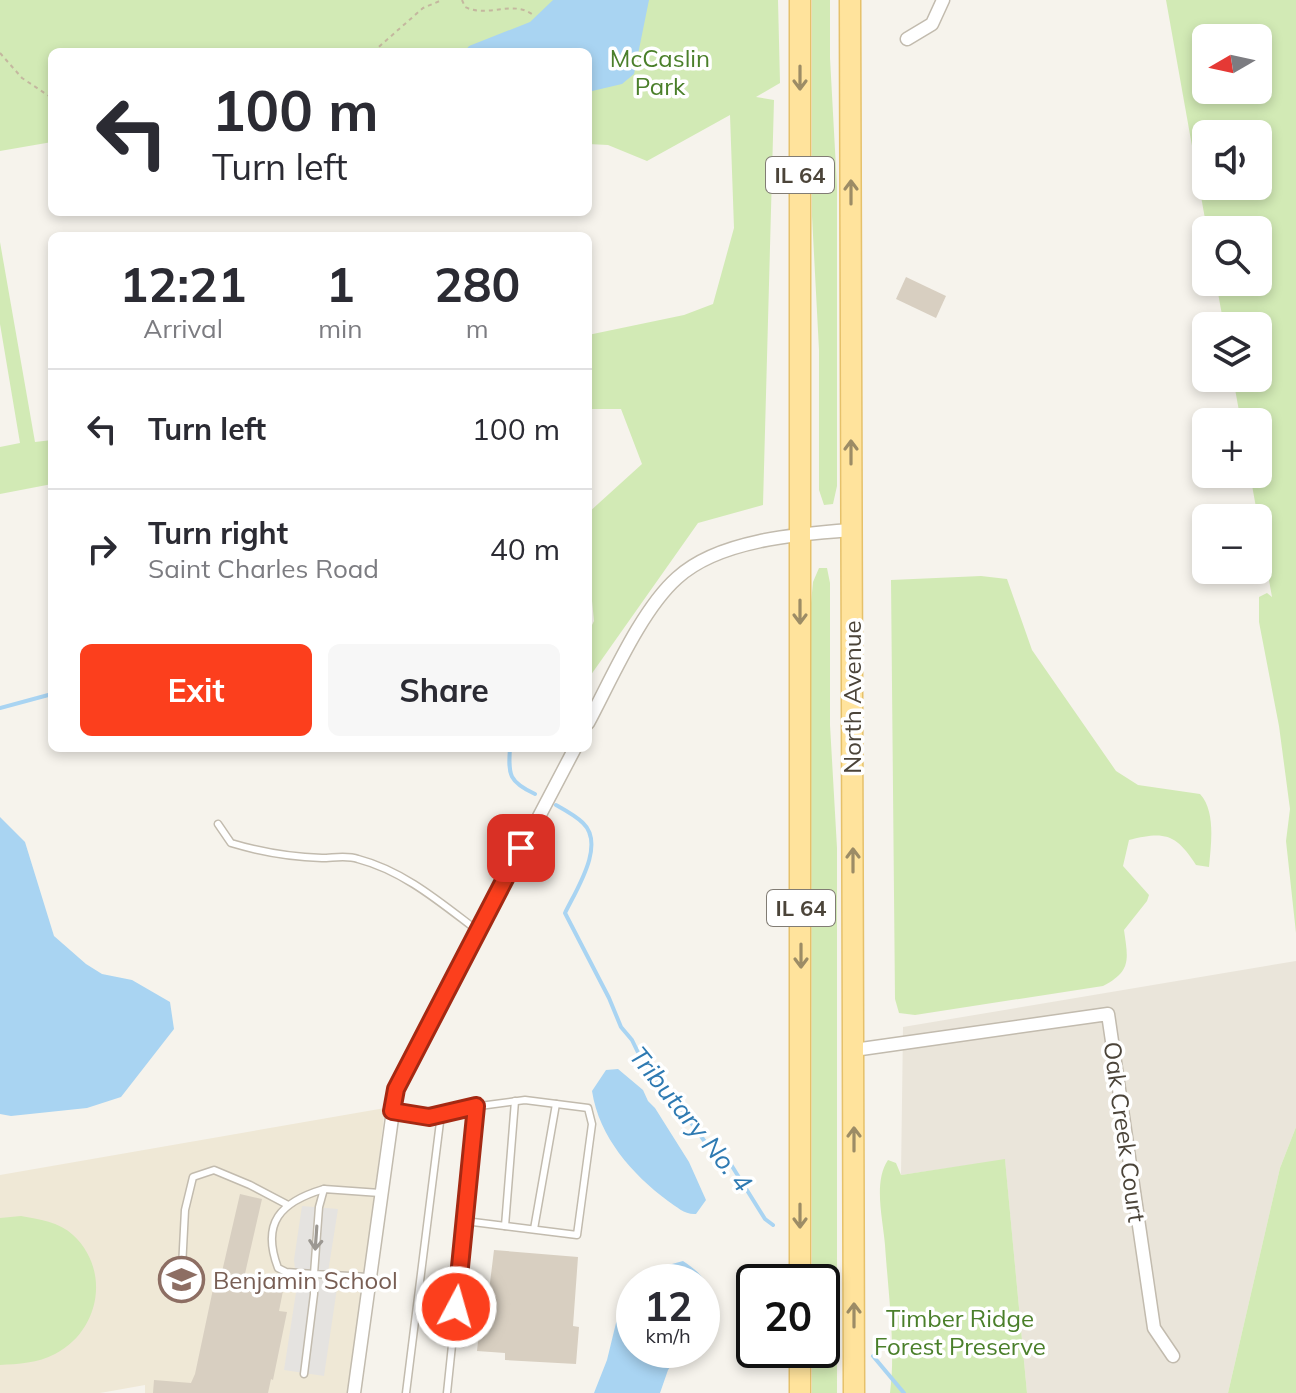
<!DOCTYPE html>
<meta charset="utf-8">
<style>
:root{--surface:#fff;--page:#f7f7f7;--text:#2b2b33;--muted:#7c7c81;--line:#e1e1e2;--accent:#fc3f1d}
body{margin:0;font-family:Mulish,sans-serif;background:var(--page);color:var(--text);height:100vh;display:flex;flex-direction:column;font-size:30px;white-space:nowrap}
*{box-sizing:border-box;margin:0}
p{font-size:26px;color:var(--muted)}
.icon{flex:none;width:44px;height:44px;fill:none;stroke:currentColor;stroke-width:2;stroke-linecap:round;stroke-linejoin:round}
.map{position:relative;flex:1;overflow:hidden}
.sheet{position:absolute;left:48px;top:232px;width:544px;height:520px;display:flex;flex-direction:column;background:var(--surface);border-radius:12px;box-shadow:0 4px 12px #0003}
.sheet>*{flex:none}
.guide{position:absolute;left:48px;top:48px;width:544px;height:168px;border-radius:12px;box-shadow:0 4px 12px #0003;background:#fff;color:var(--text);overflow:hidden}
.needle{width:52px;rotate:261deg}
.controls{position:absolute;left:1192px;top:24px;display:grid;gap:16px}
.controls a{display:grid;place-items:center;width:80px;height:80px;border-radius:12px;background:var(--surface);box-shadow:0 4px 12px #0003;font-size:40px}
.speed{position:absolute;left:616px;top:1264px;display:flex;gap:16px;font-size:40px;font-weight:700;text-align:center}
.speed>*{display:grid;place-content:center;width:104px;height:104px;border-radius:50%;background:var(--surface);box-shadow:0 4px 12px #0003;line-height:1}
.speed small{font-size:20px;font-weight:400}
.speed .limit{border:4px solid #111;border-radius:12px;background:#fff;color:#111}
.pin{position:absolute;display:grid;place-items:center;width:68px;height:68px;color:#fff;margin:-34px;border-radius:16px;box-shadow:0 4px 12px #0006}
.me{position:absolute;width:88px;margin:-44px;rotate:6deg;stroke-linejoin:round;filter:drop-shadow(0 0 6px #0008)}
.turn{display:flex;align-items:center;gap:28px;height:168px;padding:0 32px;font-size:36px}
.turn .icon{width:104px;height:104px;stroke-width:2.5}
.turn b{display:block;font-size:56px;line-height:68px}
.eta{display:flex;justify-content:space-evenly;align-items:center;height:136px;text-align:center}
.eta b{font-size:48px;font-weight:700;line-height:56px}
.button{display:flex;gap:16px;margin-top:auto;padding:16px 32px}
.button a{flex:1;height:92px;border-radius:12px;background:var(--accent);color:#fff;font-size:32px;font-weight:700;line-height:92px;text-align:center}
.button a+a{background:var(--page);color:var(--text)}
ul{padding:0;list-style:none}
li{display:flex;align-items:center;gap:24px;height:120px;padding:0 32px;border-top:2px solid var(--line)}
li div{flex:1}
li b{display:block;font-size:30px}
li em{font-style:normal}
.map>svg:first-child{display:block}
</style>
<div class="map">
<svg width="1296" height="1393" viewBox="0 0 1296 1393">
<rect width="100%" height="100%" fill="#f6f3ec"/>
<path fill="#eae5da" d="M1296,961V1127L1280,1168L1228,1393H1027L1005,1160L901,1175L903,1027Z"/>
<path fill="#efe8d6" d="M385,1108L351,1393H145V1385L100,1393H0V1175Z"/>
<g fill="#d2eab5" fill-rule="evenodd">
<path d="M0,0H778L780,83L756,97L774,100L763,505L698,523L588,679V633L594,621L588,561V513L642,464L621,409H588V335L684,315L713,304L734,228L730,115L647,161L608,145L588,144V52H52V142L0,151Z"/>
<path d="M812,0H830V58L837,187V486L833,504L824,505L819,490V350L812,216Z"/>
<path d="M1166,0H1296V933L1286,841L1290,809L1279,726L1259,622V597L1267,593L1272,597L1250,474H1258V422H1241L1233,378H1258V326H1224L1216,282H1258V230H1207ZM1206,38H1258V90H1206ZM1206,134H1258V186H1206Z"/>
<path d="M0,242L35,442L52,440V484L0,494V447L20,443L0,324Z"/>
<path d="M819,568H827L830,583V725L837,848V1393H812V1350H822V1282H812L811,603L813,582Z"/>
<path d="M981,576L1007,579L1032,650L1116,771L1138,785L1200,794C1216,811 1211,845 1209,867L1196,865C1176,834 1165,831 1129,840L1123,866L1149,895L1147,901L1124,930C1128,959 1132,971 1103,986L915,1015L899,1013L895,999L891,580Z"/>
<path d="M1296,1127V1393H1228L1280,1168Z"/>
<path d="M1005,1159L1027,1393H890C896,1349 888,1290 885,1245C883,1219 873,1182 888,1160L896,1163L901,1175Z"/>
<path d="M21,1216C39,1219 59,1222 73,1235C111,1270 100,1331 55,1354C38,1363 18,1364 0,1365V1218Z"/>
</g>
<path fill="#e5e3e0" d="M302,1206L338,1209L326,1285L337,1288L324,1376L284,1370L297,1286L294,1260Z"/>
<g fill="#a9d4f2">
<path d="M553,0H649L634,74L622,84L588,92V52H464L469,46L530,22Z"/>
<path d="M0,817L25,842L54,936L86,964L102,974L132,980L170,1002L174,1029L121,1097L87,1108L11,1116L0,1114Z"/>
<path d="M618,1069L643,1090L648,1101L655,1108L689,1162L706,1200L696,1214C685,1215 677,1207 668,1201C632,1174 599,1137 592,1091L606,1070Z"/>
<path d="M683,1261C706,1276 717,1291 702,1318V1282H641L650,1270Z"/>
<path d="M634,1292V1350H681L668,1370L660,1393H594L607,1360L616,1323Z"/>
</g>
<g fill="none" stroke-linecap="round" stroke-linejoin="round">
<g stroke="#a9d4f2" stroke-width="4">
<path d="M0,708L52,694"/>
<path d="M510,748C508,775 509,782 535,794"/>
<path d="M556,805C565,810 576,816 583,823C606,845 576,890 565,913L609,998L621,1027L632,1040L646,1069L682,1110L708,1146L730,1163L765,1219L773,1225"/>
<path d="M873,1356L904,1393"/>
</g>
</g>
<g fill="#d8cfc1">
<path d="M906,277L946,296L936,318L896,299Z"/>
<path d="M240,1194L262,1199L244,1278L284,1286L279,1311L287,1312L273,1380L271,1379L268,1393H153L154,1380L191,1383L195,1374L216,1275L221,1276Z"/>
<path d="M494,1250L578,1257L573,1326L579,1327L576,1364L505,1360V1353L477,1351L479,1332H484Z"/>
</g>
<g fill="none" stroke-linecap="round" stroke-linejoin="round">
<defs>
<g id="lane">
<path d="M218,824L231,843C261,852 291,857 322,858C333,858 347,855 358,859C404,871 441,903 478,931"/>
<path d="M392,1111L429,1117L472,1107L525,1100L588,1108L592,1124L577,1235L465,1221L447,1393"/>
<path d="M465,1221L476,1106"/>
<path d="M505,1226L515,1101"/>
<path d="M534,1229L556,1104"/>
<path d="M368,1277L314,1274L319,1207L324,1189L380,1193"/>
<path d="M181,1287L185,1210L193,1177L214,1170L250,1185L288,1205"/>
<path d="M304,1374L314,1294V1274L286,1272L278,1268C261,1223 280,1202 324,1189"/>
<path d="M406,1393L441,1114"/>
</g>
<g id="street">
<path d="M907,39L932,24L943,0"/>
<path d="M588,723C611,680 641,610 677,578C718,540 798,534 851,530"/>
<path d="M854,1050L1108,1014L1154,1328L1173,1356"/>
<path d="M354,1393L396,1089L575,748"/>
</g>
<g id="primary">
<path d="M800,0V1282"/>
<path d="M850,0L854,1393"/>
<path d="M800,1393V1350"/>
</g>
</defs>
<use href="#lane" stroke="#c2bbae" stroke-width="9"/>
<use href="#street" stroke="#c2bbae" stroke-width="15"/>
<use href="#primary" stroke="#e6c16a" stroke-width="23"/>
<g stroke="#c4b79f" stroke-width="2" stroke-dasharray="4 4" stroke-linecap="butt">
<path d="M462,0L465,7C488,18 511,0 532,14"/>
<path d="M373,52L423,8L442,0"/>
<path d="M0,53L22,78L52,98"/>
</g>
<use href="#lane" stroke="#fff" stroke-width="6"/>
<use href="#street" stroke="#fff" stroke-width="12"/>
<use href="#primary" stroke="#ffe39c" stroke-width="20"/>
</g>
<defs><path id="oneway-shaft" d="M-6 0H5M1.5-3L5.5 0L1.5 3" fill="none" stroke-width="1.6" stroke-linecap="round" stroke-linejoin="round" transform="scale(2)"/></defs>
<g stroke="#9c8c66">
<use href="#oneway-shaft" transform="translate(800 78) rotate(90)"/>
<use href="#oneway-shaft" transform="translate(851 192) rotate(-90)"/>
<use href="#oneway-shaft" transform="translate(851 452) rotate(-90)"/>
<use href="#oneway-shaft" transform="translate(800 612) rotate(90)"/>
<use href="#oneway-shaft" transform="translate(853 860) rotate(-90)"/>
<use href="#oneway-shaft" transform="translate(801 956) rotate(90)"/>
<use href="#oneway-shaft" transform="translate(854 1139) rotate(-90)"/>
<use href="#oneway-shaft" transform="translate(800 1216) rotate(90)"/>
<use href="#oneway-shaft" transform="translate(854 1315) rotate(-90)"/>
</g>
<use stroke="#9c9892" href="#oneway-shaft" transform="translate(316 1238) rotate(94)"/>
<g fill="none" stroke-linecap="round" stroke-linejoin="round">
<defs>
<path id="route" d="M456,1307L476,1106L429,1117L392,1111L396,1089L521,848"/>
</defs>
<use href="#route" stroke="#a42913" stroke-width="20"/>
<use href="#route" stroke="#fc3f1d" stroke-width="14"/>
</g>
<defs>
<symbol id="school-ring" viewBox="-11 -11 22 22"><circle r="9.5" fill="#fff" stroke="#8d6e63" stroke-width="1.5"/><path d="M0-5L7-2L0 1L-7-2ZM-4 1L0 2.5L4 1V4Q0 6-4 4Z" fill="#8d6e63"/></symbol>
</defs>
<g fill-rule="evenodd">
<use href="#school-ring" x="156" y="1254" width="51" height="51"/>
</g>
<g text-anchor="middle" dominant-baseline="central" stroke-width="7" stroke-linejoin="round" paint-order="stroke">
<g fill="#fff" stroke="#817c74" stroke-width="2">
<rect x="766" y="157" width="68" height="36" rx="6"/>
<rect x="767" y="890" width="68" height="36" rx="6"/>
</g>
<g font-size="22" font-weight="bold" fill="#4b4439">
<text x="800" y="175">IL 64</text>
<text x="801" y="908">IL 64</text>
</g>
<g font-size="24" fill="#4a7f2a" stroke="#fff">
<text x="660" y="58">McCaslin<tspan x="660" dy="28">Park</tspan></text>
<text x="960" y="1318">Timber Ridge<tspan x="960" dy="28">Forest Preserve</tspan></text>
</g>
<g font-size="24" fill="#4b4439" stroke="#fff">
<text transform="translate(852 697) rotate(-90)">North Avenue</text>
<text transform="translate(1125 1132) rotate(82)">Oak Creek Court</text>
</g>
<g font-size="24" fill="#785e54" stroke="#fff" text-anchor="start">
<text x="213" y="1280">Benjamin School</text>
</g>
<g font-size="26" font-style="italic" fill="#2e7ab2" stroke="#fff">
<text transform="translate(691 1119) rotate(51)">Tributary No. 4</text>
</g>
</g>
</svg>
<div class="controls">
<a><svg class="needle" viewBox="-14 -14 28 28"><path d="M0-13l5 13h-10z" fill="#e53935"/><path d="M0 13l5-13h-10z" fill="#7c7c81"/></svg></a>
<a><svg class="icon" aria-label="sound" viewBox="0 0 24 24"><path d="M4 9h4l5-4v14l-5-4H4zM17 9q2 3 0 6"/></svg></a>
<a><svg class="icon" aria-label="search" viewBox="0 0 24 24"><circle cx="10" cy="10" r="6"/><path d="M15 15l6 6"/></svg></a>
<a><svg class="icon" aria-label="layers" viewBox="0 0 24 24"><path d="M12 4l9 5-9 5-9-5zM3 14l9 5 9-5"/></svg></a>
<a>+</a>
<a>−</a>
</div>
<div class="speed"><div>12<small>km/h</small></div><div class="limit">20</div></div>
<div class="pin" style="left:521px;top:848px;background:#d93025"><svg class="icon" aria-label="arrive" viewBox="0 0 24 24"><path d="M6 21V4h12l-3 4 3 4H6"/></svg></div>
<svg class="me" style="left:456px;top:1307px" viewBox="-20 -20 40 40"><circle r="17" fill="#fc3f1d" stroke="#fff" stroke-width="3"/><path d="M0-11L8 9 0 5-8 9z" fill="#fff"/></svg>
<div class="guide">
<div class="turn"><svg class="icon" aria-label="left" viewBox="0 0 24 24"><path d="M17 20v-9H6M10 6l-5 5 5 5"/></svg><div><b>100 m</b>Turn left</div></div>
</div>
<section class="sheet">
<div class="eta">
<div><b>12:21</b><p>Arrival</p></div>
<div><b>1</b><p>min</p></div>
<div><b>280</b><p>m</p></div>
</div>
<ul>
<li><svg class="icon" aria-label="left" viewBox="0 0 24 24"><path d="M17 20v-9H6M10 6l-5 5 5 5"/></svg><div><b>Turn left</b></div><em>100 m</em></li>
<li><svg class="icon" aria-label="right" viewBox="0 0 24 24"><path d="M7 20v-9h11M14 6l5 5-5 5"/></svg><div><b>Turn right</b><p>Saint Charles Road</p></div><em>40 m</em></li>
</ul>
<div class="button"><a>Exit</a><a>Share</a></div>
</section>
</div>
